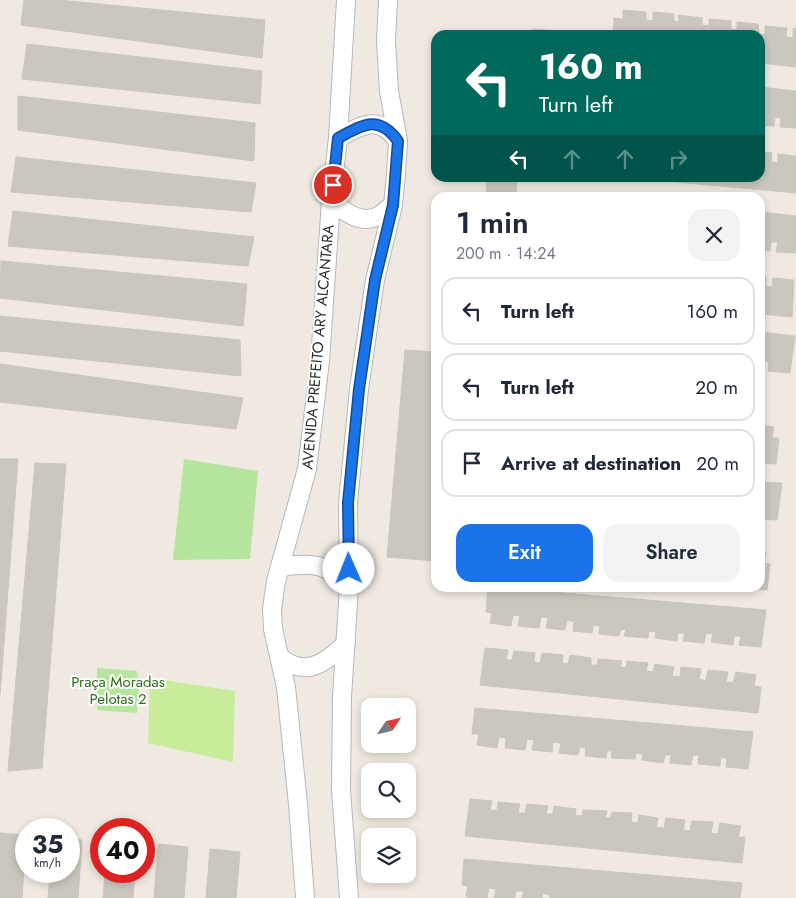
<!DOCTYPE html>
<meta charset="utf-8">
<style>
:root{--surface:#fff;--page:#f2f2f3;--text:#1f2937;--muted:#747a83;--line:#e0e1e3;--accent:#1a73e8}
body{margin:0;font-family:Jost,sans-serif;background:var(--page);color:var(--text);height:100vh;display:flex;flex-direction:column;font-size:19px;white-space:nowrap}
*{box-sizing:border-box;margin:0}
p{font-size:16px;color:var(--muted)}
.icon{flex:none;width:28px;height:28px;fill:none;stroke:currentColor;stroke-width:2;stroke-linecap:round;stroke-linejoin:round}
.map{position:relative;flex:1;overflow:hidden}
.side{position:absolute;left:431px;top:192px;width:334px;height:400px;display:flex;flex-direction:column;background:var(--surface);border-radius:15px;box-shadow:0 2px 8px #0003}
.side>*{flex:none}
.top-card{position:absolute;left:431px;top:30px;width:334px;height:152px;border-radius:15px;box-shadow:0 2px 8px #0003;background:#00695c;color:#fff;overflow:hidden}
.needle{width:32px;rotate:55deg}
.tools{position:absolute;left:361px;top:698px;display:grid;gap:10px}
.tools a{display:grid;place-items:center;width:55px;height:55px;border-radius:10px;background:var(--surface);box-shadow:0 2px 8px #0003;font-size:25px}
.speed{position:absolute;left:15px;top:818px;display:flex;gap:10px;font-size:25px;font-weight:700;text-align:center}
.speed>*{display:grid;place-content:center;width:65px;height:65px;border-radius:50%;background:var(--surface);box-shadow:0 2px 8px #0003;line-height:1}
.speed small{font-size:12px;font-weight:400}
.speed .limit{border:8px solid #d22;background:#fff;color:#111}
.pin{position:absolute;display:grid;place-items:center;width:42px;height:42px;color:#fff;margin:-21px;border:2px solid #fff;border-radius:50%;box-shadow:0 1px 5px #0007}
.me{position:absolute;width:55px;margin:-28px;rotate:359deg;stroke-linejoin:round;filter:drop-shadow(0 0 4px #0008)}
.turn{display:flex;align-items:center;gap:18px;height:105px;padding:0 25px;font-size:22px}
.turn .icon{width:65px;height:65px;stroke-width:2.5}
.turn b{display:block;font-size:35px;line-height:42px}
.lanes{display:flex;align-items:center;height:48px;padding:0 25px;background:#0003;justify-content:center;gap:25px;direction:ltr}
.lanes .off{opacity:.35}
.round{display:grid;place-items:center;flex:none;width:52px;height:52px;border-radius:15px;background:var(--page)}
.head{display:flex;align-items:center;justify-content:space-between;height:85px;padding:0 25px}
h1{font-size:30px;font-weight:600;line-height:38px}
.action{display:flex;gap:10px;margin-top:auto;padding:10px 25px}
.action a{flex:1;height:58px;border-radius:15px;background:var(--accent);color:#fff;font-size:20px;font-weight:600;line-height:58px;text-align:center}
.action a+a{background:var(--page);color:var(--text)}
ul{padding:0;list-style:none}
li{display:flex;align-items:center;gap:15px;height:68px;margin:0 10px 8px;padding:0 15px;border:2px solid var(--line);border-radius:15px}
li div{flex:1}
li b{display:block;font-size:19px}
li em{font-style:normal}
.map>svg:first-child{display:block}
</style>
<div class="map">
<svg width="796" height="898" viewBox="0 0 796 898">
<rect width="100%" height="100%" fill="#efe9e1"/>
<g fill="#b6e59e">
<path d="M184,459L258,471L250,559L173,560Z"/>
<path d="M97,668L137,671L139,689L137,713L97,710Z"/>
</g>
<path fill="#c9ec9a" d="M150,678L235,691L233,762L148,743Z"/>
<g fill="#cbc7bf" stroke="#cbc5ba">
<path d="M24,0H58L265,20L262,58L21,25Z"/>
<path d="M623,10L646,12V20L653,21V12L674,14V21L679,22L678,15L702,18V25L709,26V19L731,21V29L737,30V22L758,24L759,34L765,35V26L787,28L786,37L793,38V28L796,29V67L760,63V35H613L614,18L623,19Z"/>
<path d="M532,29L557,31V35H531Z"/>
<path d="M27,44L262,71L260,104L22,79Z"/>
<path d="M760,87L796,91V128L780,127L781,118L775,117L774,126L760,125Z"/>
<path d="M18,96L255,123L254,161L18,130Z"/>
<path d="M760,152L772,153L771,162L778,163V154L796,156V193L634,178H760Z"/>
<path d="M16,157L256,183L251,212L11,192Z"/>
<path d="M487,178H517L516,198H486Z"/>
<path d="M13,211L254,237L248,266L8,246Z"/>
<path d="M760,212L796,216V253L776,252L778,242H771L770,251L760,250Z"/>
<path d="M1,261L247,284L243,326L0,298Z"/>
<path d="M760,277H766V286L772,287L773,278L794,280L792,317L760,314Z"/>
<path d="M0,316L240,340L241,376L0,351Z"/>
<path d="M760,332L795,336L790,373L768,371L769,362L763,361L761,370H760Z"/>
<path d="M405,350L436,352V561L387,557Z"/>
<path d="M0,364L243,398L236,429L0,402Z"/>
<path d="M760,425L774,427L772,438H779L776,464L760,463Z"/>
<path d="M0,459H18L0,695Z"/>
<path d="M35,463L66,464L42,768L8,771Z"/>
<path d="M760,482L782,483L777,520L760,519Z"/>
<path d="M760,551L766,552L764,563L770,564L767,590L746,588H760Z"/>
<path d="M488,588H504L766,610L761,647L739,645L741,636H734L733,645L711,642L713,634L706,633L704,643L683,641L685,633H678L677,641L655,638L656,632L649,631L648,638L624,636L626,630L621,629L619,636L599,634L600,626L593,625L592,633L573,631L574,622L567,620L565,630L546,628L548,618L541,617L539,628L518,626L520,616L513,615L511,626L490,623L492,613L486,612Z"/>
<path d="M485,648L508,650L506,660H512L514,651L535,653L534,662L540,663L542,653L563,655L562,663L568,664L570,655L591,658V665H597L598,659L622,661L620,667L626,668L627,661L648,663L646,671L653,672L655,664L674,667L672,676L680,677L681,667L701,669L699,679L706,681L708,670L728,672L726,682L733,683L736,672L756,675L754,686L761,687L758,713L480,685Z"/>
<path d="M475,708L753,732L748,769L726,767L727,758L721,757L720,766L698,764L699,755H693L691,765L670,763L671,755H665L663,763L642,760L643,754L636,753L635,759L611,758L612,751H607L606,758L585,756L586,748L580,747L578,755L559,753L561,743L553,742L552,752L532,750L534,740L527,739L525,750L505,748L506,738L499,737L497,748L477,745L479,734H472Z"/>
<path d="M470,799L492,801L490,810L497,811L498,802L520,804L518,813H525L527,804L548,806L546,814H553L554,806L576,809L575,815L582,816L583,810L607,811L605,818H610L612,812L632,813L631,822L638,823L639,815L658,818L656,827L664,828L666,818L685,820L683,830L690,831L692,821L713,822L711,833L718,834L720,823L741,826L738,837H745L742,863L465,836Z"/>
<path d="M0,833L26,835L22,898H0Z"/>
<path d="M69,839L82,840L78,898H48L50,871H69Z"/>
<path d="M158,844L188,847L184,898H154Z"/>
<path d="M210,849L240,852L236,898H206Z"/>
<path d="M464,859L742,883L740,898H550V895L543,893L542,898H522L524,891H516L515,898H494L496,889L489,888L487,898H476L466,897L468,886L462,885Z"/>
<path d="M105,871H135L133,898H103Z"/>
</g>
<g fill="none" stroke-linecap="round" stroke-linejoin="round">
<defs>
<g id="minor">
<path d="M338,138C363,125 378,114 398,141"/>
<path d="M331,201C344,211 359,224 376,217C382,215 388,208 393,205"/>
<path d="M281,567C311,562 327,563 349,586"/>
<path d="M279,656C304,679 326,663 346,643"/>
<path d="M305,898L298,804L286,687L273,629L272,609L276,581L307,469L320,361L331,201L338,138L346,0"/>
<path d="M349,898L341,790L342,697L349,586L348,503L359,389L375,280L393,205L396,174L398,141L389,91L386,41L388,0"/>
</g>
</defs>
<use href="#minor" stroke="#b4b7c1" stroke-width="20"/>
<use href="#minor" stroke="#fff" stroke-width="18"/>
</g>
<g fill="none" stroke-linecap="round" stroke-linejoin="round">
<defs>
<path id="route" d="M333,185L338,138C363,125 378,114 398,141L393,205L375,280L359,389L348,503L349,569"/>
</defs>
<use href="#route" stroke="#114b97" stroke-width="12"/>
<use href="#route" stroke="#1a73e8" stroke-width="9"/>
</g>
<g text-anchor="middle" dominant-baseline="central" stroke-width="4" stroke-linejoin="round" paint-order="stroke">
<g font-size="15" fill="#2e2e2e" stroke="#fff">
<text transform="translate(318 347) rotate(-85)">AVENIDA PREFEITO ARY ALCANTARA</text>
</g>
<g font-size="15" fill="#2c6e1b" stroke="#fff">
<text x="118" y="682">Praça Moradas<tspan x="118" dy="17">Pelotas 2</tspan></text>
</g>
</g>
</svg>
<div class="tools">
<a><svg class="needle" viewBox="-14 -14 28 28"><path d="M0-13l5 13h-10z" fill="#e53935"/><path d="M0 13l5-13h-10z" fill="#747a83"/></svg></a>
<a><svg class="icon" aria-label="search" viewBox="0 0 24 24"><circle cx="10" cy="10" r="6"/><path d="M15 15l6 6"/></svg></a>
<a><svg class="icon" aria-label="layers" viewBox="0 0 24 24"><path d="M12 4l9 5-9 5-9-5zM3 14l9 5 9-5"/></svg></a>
</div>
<div class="speed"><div>35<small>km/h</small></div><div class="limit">40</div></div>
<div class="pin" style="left:333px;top:185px;background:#d93025"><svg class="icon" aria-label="arrive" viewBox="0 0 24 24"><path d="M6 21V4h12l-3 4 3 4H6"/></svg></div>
<svg class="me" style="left:349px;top:569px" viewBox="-20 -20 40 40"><circle r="19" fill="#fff"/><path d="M0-13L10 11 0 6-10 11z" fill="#1a73e8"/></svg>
<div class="top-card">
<div class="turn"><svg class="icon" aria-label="left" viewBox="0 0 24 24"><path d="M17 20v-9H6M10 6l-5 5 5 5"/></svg><div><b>160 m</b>Turn left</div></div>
<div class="lanes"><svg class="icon" aria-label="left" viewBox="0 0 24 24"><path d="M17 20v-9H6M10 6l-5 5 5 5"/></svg><svg class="icon off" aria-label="ahead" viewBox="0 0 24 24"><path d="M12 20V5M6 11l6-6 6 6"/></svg><svg class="icon off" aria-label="ahead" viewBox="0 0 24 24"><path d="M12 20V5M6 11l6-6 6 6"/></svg><svg class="icon off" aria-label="right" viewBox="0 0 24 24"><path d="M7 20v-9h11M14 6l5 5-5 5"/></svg></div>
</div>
<section class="side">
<div class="head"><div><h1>1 min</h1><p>200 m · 14:24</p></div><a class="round"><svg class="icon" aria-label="close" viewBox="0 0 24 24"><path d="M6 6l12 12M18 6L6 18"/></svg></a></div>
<ul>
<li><svg class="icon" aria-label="left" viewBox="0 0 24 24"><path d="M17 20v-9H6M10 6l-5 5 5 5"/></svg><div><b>Turn left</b></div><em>160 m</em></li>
<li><svg class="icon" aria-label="left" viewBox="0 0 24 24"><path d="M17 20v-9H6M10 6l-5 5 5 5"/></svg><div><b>Turn left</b></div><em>20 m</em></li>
<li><svg class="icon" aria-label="arrive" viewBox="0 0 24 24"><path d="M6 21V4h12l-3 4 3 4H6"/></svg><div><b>Arrive at destination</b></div><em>20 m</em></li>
</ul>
<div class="action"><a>Exit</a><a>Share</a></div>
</section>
</div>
